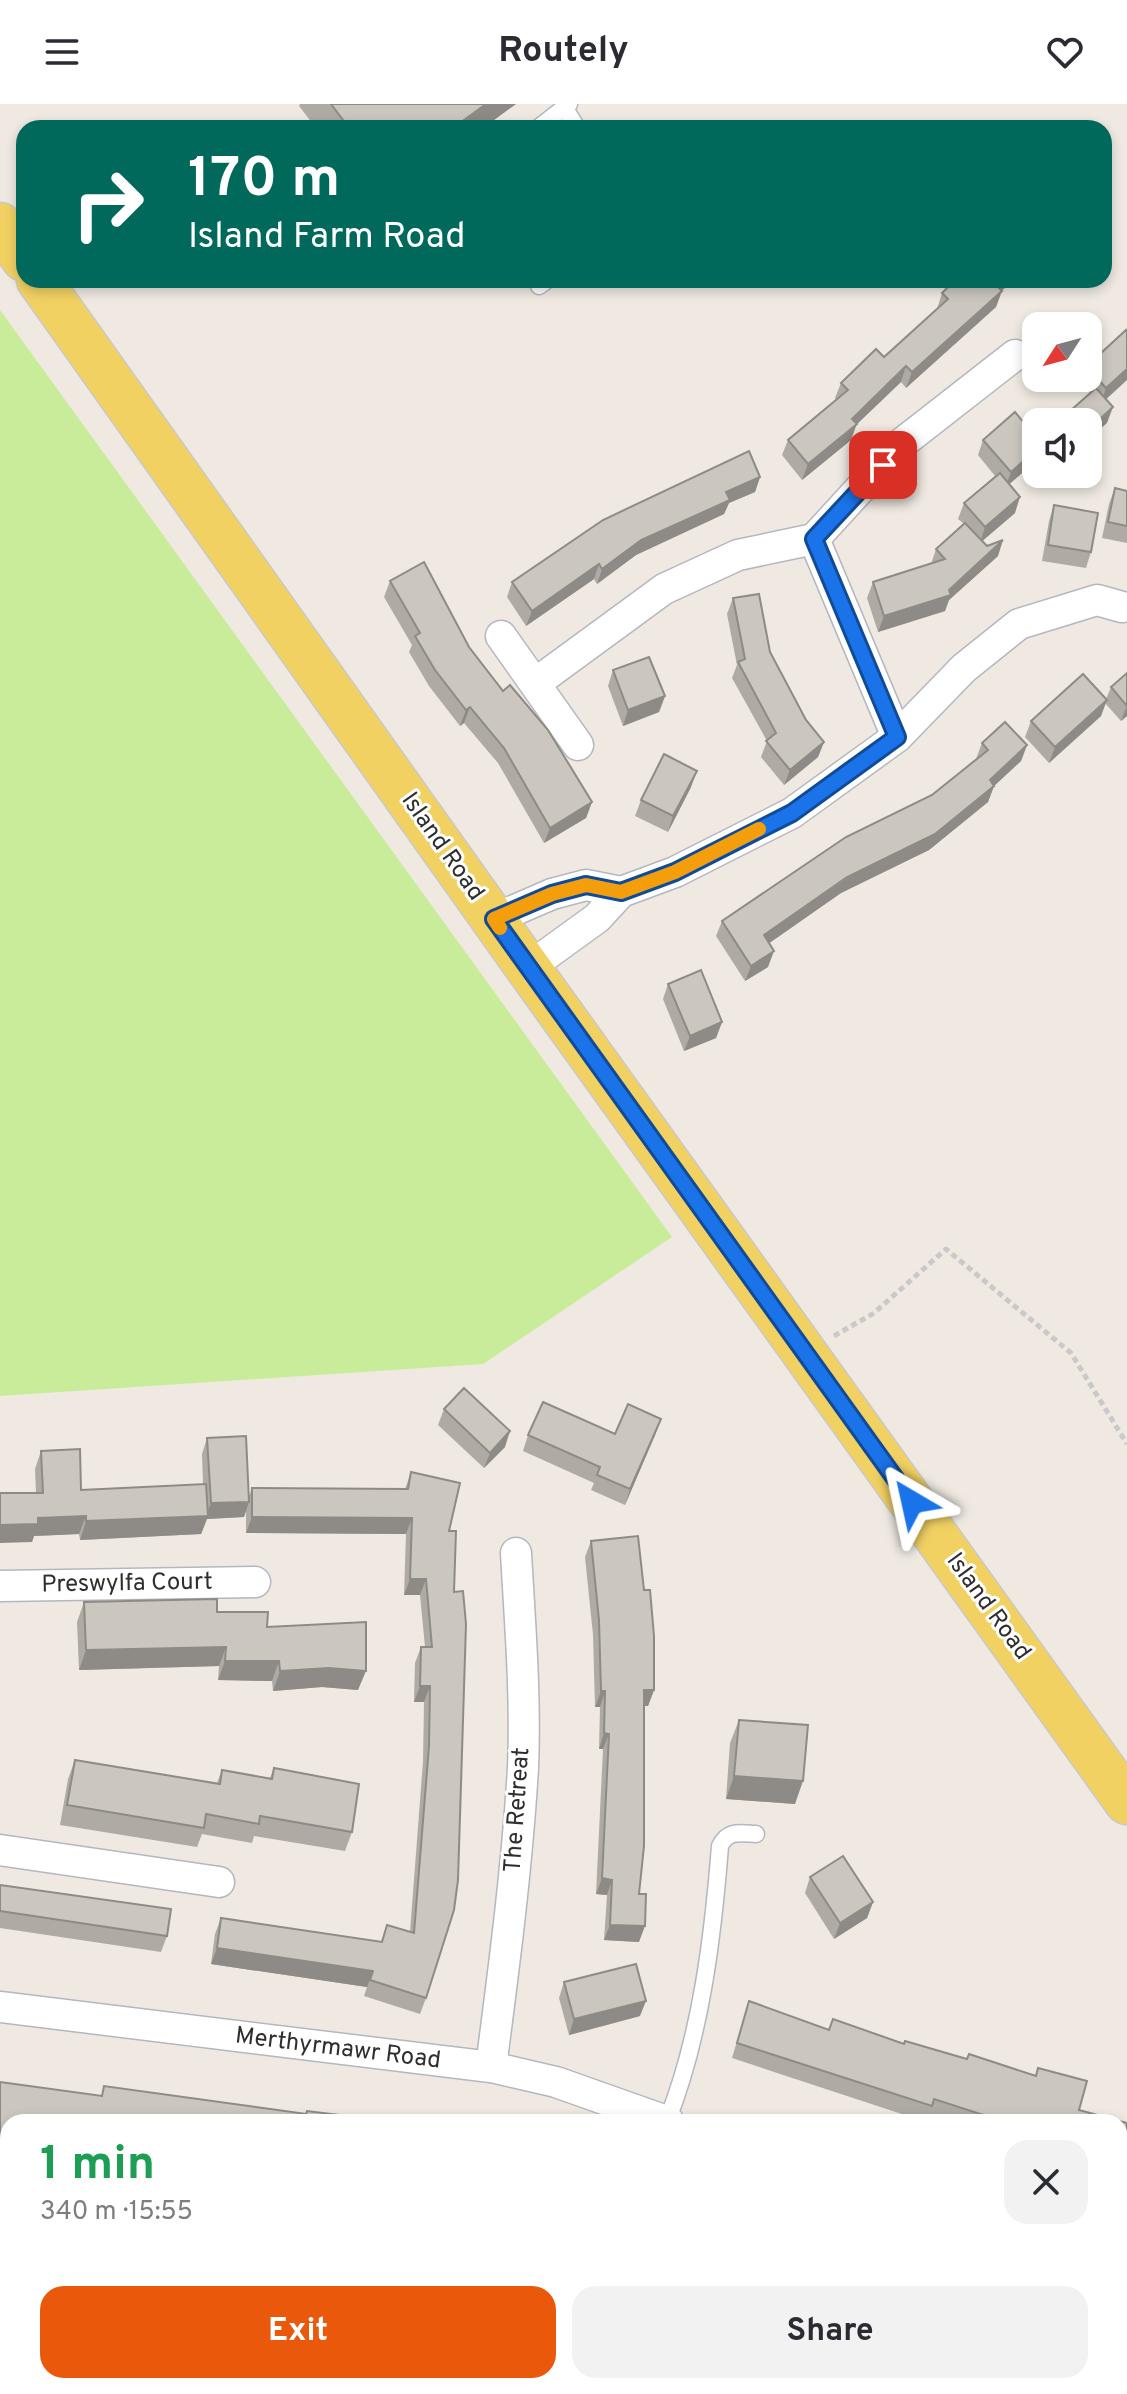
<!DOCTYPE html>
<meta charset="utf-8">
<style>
:root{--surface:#fff;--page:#f2f2f3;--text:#2b2b33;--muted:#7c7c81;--accent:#ea580c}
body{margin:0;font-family:Overpass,sans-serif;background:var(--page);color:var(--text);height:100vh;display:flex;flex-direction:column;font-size:30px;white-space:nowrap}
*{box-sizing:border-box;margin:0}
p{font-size:26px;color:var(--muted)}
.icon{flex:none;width:44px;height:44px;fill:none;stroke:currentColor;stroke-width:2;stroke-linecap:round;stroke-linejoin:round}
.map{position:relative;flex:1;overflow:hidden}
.side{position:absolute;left:0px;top:2010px;width:1128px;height:280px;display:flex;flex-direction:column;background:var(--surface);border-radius:24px 24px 0 0;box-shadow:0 4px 12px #0003}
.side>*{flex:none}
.top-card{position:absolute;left:16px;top:16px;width:1096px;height:168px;border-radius:24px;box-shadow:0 4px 12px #0003;background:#00695c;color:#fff;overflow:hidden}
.needle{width:52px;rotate:234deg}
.buttons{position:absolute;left:1022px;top:208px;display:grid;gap:16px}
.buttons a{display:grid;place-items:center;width:80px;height:80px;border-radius:16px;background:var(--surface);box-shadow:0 4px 12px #0003;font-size:40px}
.pin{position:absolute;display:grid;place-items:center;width:68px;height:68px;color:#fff;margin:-34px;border-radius:16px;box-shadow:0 4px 12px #0006}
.me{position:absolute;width:88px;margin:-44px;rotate:324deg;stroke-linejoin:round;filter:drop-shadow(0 0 6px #0008)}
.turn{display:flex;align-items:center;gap:28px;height:168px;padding:0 40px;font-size:36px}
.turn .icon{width:104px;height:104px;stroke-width:2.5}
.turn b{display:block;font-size:56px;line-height:68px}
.round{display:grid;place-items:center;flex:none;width:84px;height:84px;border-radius:24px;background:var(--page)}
.overview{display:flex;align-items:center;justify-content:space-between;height:136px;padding:0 40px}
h1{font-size:48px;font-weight:700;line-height:60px;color:#1e9e55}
.button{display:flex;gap:16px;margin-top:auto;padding:16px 40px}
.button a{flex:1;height:92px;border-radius:24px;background:var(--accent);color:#fff;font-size:32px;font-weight:700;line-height:92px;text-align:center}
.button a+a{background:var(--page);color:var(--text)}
header{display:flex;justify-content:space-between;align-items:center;height:104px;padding:0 40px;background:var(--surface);font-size:36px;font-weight:700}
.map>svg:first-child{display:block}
</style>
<header><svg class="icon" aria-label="menu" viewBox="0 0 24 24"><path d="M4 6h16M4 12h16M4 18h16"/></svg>Routely<svg class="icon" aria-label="heart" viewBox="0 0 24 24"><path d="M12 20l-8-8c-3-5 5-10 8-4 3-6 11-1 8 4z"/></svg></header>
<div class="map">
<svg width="1127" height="2290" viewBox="0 0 1127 2290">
<rect width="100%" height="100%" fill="#efe9e1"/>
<path fill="#c9ec9a" d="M0,206L672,1133L483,1260L0,1292Z"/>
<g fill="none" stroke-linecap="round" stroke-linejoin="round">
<defs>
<g id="lane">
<path d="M564,3L577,24"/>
<path d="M538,24L569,0"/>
<path d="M539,182L547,176"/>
<path d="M667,2017C701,1932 713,1832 720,1742C728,1726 739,1729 756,1730"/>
<path d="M630,2282L639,2290"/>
</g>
<g id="street">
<path d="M814,435L897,633"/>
<path d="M501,532L578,641"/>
<path d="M537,578L664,485L738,451L814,435L901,340L1015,251"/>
<path d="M494,815L552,790L586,781L621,788"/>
<path d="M528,864L597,814L621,788L675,768L792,709L897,633L964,564L1019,520L1097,496L1122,503"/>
<path d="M0,1482L255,1478"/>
<path d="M0,1746L219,1778"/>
<path d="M0,1903L491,1963L556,1978L669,2018"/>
<path d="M491,1963C504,1863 517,1764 523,1664C526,1592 520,1520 516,1449"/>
<path d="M1120,2163L1127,2164"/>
<path d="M853,2282L874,2290"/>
<path d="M1062,2282L1065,2290"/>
<path d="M587,2290L595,2282"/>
<path d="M916,2290L937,2282"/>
</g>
<g id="primary">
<path d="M0,121L24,155"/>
<path d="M39,176L528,864L1127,1698"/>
</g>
</defs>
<use href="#lane" stroke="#b4b7c1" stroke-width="19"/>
<use href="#street" stroke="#b4b7c1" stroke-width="33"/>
<use href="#primary" stroke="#c9c9c9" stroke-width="47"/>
<path stroke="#c9c9c9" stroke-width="5" stroke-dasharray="6 4" stroke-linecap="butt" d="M834,1232L874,1209L946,1145L1071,1249L1127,1340"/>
<use href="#lane" stroke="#fff" stroke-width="16"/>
<use href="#street" stroke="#fff" stroke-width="30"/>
<use href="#primary" stroke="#f2d163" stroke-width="44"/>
</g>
<g fill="#afaba4">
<path d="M300,0H516L483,24H316L299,2Z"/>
<path d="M1001,187L996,203L906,284L901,278L857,320L851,336L802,376L782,351L788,336L837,296L835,294L841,279L884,253L937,205L942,189Z"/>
<path d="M1126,226L1106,295L1107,319L1060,318L1061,315L1090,289L1080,278L1082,274H1088V261Z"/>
<path d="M1036,333L1009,380L1015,409L982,437L998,452L949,496L945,507L878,528L867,494L873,478L931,460L936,445L964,420L958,415L964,399L995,372L978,351L983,336Z"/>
<path d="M760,373L755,388L729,399L724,410L636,451L597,480L594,475L526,522L507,493L512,478Z"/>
<path d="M1115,384L1127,387V439L1102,434L1109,400Z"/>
<path d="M1054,401L1091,448L1086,464L1042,457L1049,417Z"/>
<path d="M390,477L469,543L592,698L586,714L544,739L498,659L464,619L460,622L429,582L409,548L412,541L384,493Z"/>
<path d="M733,494L770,548L806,616L824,638L818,653L784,681L761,653L767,637L732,574L737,561L727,510Z"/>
<path d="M613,566L665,592L659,608L623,622L608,582Z"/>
<path d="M1127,569V612L1121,617L1105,599L1101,612L1049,659L1025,633L1031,617L1106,595L1111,583Z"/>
<path d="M982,639L1027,641L1021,657L994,682L988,698L929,746L841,789L769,839L768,863L745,877L716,832L722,817L932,691L976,655Z"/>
<path d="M691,683L668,728L635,712L641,696Z"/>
<path d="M668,880L722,918L716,934L684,947L663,895Z"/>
<path d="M444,1305L505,1343L484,1364L438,1321Z"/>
<path d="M615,1330L655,1331L625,1401L591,1386L594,1379L523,1347L528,1331Z"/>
<path d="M207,1334L249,1392L252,1384L405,1385L411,1368L449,1427L426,1894L420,1910L364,1892L367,1883L211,1860L215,1830L221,1814L381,1838L387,1821L410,1828L423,1657L424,1598H414L415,1559L421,1543H425L420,1491H404L406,1430L246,1429V1406L244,1413L207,1415L201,1430L80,1436L79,1430L34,1432L32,1438L36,1389L35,1365L41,1347L81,1386L203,1380L202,1350Z"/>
<path d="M591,1437L654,1586L648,1602H644L639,1790V1838L604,1836L607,1791L596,1790L603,1645H599L600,1603H595L593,1531L585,1453Z"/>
<path d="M84,1498L217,1508L267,1523L358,1586L322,1583L273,1587L272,1577L218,1576L219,1562L79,1566L77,1518Z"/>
<path d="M739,1616L795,1700L726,1695L730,1639Z"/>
<path d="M75,1656L217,1679L222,1666L270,1674L274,1664L352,1728L345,1747L254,1732L252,1739L202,1730L197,1743L60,1721L68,1675Z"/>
<path d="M810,1773L873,1798L867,1814L834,1835L805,1789Z"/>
<path d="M0,1781L167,1832L161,1848L0,1824Z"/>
<path d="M564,1878L640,1912L569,1931L559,1894Z"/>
<path d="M749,1897L829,1926L904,1940L1036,1971L1038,1964L1079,2006L1127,2019V2078L1121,2077L1122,2073H1120V2018H951L929,2011L926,2018L732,1954Z"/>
<path d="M1120,2227L1127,2230V2290L1106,2282H1120Z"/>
<path d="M449,2282H491L481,2290H455Z"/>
</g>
<g fill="#8e8b86">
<path d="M486,0H516L483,24H453Z"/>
<path d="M1001,176H1014L990,197L996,181Z"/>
<path d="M1002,187L996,203L906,284L912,268Z"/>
<path d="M906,262L901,278L856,321L851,336L802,376L808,360L852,315Z"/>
<path d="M1127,265V276L1101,300L1106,284Z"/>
<path d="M1113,303L1107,319L1088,336V326Z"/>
<path d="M1036,346V357L1005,384L1011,368Z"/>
<path d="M760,373L755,388L729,399L724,410L636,451L597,480L602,465L641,436L726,388Z"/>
<path d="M1020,393L1015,409L980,439L985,423Z"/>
<path d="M1003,436L998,452L949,496L945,507L878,528L884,512L949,486Z"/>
<path d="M599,460L594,475L526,522L532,507Z"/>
<path d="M665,592L659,608L623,622L628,606Z"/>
<path d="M1107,596L1101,612L1049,659L1055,643Z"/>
<path d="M1127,602V612L1121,617Z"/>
<path d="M470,603L464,619L460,622L466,606Z"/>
<path d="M824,638L818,653L784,681L790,666Z"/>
<path d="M1027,641L1021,657L994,682L988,698L929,746L841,789L758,847L764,831L990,676Z"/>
<path d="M697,667L691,683L668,728L673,712Z"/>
<path d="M592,698L586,714L544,739L550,724Z"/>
<path d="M774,847L768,863L745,877L751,862Z"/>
<path d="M722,918L716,934L684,947L690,932Z"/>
<path d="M661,1315L655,1331L625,1401L630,1385Z"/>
<path d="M510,1327L505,1343L484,1364L490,1349Z"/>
<path d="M249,1398L244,1413L207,1415L201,1430L80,1436L86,1417L206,1412L211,1399Z"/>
<path d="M86,1412L79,1430L34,1432L32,1438L0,1439V1421L38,1414Z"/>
<path d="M252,1413L412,1414L406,1430L246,1429Z"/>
<path d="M410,1475H426L420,1491H404Z"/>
<path d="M226,1543L219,1562L79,1566L86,1546Z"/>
<path d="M225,1557H279L272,1577L218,1576Z"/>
<path d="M329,1564L366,1567L358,1586L322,1583L273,1587L280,1567Z"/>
<path d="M420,1582H430L424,1598H414Z"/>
<path d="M644,1586H654L648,1602H638Z"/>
<path d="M601,1587H605L600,1603H595Z"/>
<path d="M604,1629L609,1630L603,1645H599Z"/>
<path d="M734,1672L803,1677L795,1700L726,1695Z"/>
<path d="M602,1774L612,1776L607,1791L596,1790Z"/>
<path d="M873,1798L867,1814L834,1835L840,1819Z"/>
<path d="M610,1821L645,1822L639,1838L604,1836Z"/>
<path d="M217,1844L373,1867L367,1883L211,1860Z"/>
<path d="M646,1897L640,1912L569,1931L574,1915Z"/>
<path d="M0,2030L8,2031V2054L0,2053Z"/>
<path d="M476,2282H491L481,2290H469L470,2287Z"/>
</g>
<g fill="#cbc7bf" stroke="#8e8b86" stroke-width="2">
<path d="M331,0H486L453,24H349Z"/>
<path d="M955,176H1001L996,181L1002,187L912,268L906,262L852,315L857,320L808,360L788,336L848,286L841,279L876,245L884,253L948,195L942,189Z"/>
<path d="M1126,226L1127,228V265L1106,284L1088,264V261Z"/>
<path d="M1096,284L1113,303L1088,326V318H1064L1061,315Z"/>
<path d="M1015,308L1036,333V346L1011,368L983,336Z"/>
<path d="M749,347L760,373L726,388L730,396L641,436L602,465L599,460L532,507L512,478L603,416Z"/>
<path d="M1000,369L1020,393L985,423L964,399Z"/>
<path d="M1115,384L1127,387V422L1108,418Z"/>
<path d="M1054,401L1098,409L1091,448L1048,441Z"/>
<path d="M965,419L987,442L1003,436L949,486L951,491L884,512L873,478L945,455L936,445Z"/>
<path d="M424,458L469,543L503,587L510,581L548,626L592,698L550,724L504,644L470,603L466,606L435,566L415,532L420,529L390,477Z"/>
<path d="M759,490L770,548L806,616L824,638L790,666L766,637L776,629L738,558L745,555L733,494Z"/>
<path d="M649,553L665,592L628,606L613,566Z"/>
<path d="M1127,569V602L1111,583Z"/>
<path d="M1083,570L1107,596L1055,643L1031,617Z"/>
<path d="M1005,618L1027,641L990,676L994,682L935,730L847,773L764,831L774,847L751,862L722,817L846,733L932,691L988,646L982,639Z"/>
<path d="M664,650L697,667L673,712L641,696Z"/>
<path d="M701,866L722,918L690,932L668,880Z"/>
<path d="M464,1284L510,1327L490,1349L444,1305Z"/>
<path d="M543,1298L615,1330L628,1300L661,1315L630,1385L597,1371L600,1363L528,1331Z"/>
<path d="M246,1332L249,1398L211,1399L207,1334Z"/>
<path d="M80,1345L81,1386L206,1380L208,1412L86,1417V1412L38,1414V1420L0,1421V1389H43L41,1347Z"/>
<path d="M411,1368L460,1379L449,1427H456L454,1488L463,1487L466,1520L458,1776L454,1806L426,1894L370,1876L373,1867L217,1844L221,1814L382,1838L387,1821L414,1829L429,1642L430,1582H420L421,1543H432L426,1475H410L412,1414L252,1413V1384L408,1385Z"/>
<path d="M638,1432L644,1486H650L654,1532V1586H644V1742L639,1790H646L645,1822L610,1821L612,1776L602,1774L609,1630L604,1629L605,1587H601L599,1516L591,1437Z"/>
<path d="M217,1495V1508H268L267,1523L366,1518V1567L329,1564L280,1567L279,1557H225L226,1543L86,1546L84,1498Z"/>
<path d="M739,1616L808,1621L803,1677L734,1672Z"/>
<path d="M75,1656L220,1680L222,1666L272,1675L274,1664L359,1680L352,1728L260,1712L259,1720L206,1710L204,1724L67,1701Z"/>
<path d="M843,1752L873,1798L840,1819L810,1773Z"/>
<path d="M0,1781L171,1805L167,1832L0,1807Z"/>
<path d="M636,1860L646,1897L574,1915L564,1878Z"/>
<path d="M749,1897L829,1926L833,1915L904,1940L905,1937L967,1955L969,1950L1036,1972L1038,1964L1087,1977L1079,2006L1127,2019V2058L1120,2055V2018H1005L934,1995L932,2002L737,1939Z"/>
<path d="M0,1978L102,1992L104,1982L306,2010L307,2007L398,2018H8V2031L0,2030Z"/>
<path d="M1120,2227L1127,2230V2266L1120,2263Z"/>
<path d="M0,2252L8,2253V2282H122L160,2289L161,2282H172L232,2290H0Z"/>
<path d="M466,2282H476L470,2287Z"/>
<path d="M787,2282H806L820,2290H782Z"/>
<path d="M406,2286L407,2290H394Z"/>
</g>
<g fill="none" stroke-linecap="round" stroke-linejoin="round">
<defs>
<path id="route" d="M883,361L814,435L897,633L792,709L675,768L621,788L586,781L552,790L494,815L912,1398"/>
</defs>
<use href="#route" stroke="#114b97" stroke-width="20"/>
<use href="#route" stroke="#1a73e8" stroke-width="14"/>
<path stroke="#f59e0b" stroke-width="14" d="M500,824L494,815L552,790L586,781L621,788L675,768L759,725"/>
</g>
<g text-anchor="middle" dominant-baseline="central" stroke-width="6" stroke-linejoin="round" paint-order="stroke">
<g font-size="24" fill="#2e2e2e" stroke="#fff">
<text transform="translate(442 743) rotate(55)">Island Road</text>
<text transform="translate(127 1480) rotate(-1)">Preswylfa Court</text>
<text transform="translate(988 1503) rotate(54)">Island Road</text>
<text transform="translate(518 1706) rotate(-86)">The Retreat</text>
<text transform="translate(338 1945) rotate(7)">Merthyrmawr Road</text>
</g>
</g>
</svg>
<div class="buttons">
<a><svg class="needle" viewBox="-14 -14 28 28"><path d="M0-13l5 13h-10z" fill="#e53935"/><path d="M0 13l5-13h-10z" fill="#7c7c81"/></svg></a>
<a><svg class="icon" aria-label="sound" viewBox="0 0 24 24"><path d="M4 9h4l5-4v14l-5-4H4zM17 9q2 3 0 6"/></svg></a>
</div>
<div class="pin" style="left:883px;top:361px;background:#d93025"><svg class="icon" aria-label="arrive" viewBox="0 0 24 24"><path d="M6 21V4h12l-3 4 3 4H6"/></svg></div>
<svg class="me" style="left:912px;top:1398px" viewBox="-20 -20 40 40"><path d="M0-17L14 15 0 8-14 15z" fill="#1a73e8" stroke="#fff" stroke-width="4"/></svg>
<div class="top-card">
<div class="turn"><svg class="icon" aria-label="right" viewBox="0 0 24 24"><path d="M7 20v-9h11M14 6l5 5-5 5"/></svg><div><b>170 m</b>Island Farm Road</div></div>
</div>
<section class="side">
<div class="overview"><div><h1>1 min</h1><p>340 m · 15:55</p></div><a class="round"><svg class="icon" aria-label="close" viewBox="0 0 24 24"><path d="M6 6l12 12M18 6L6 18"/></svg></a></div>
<div class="button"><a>Exit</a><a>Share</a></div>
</section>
</div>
